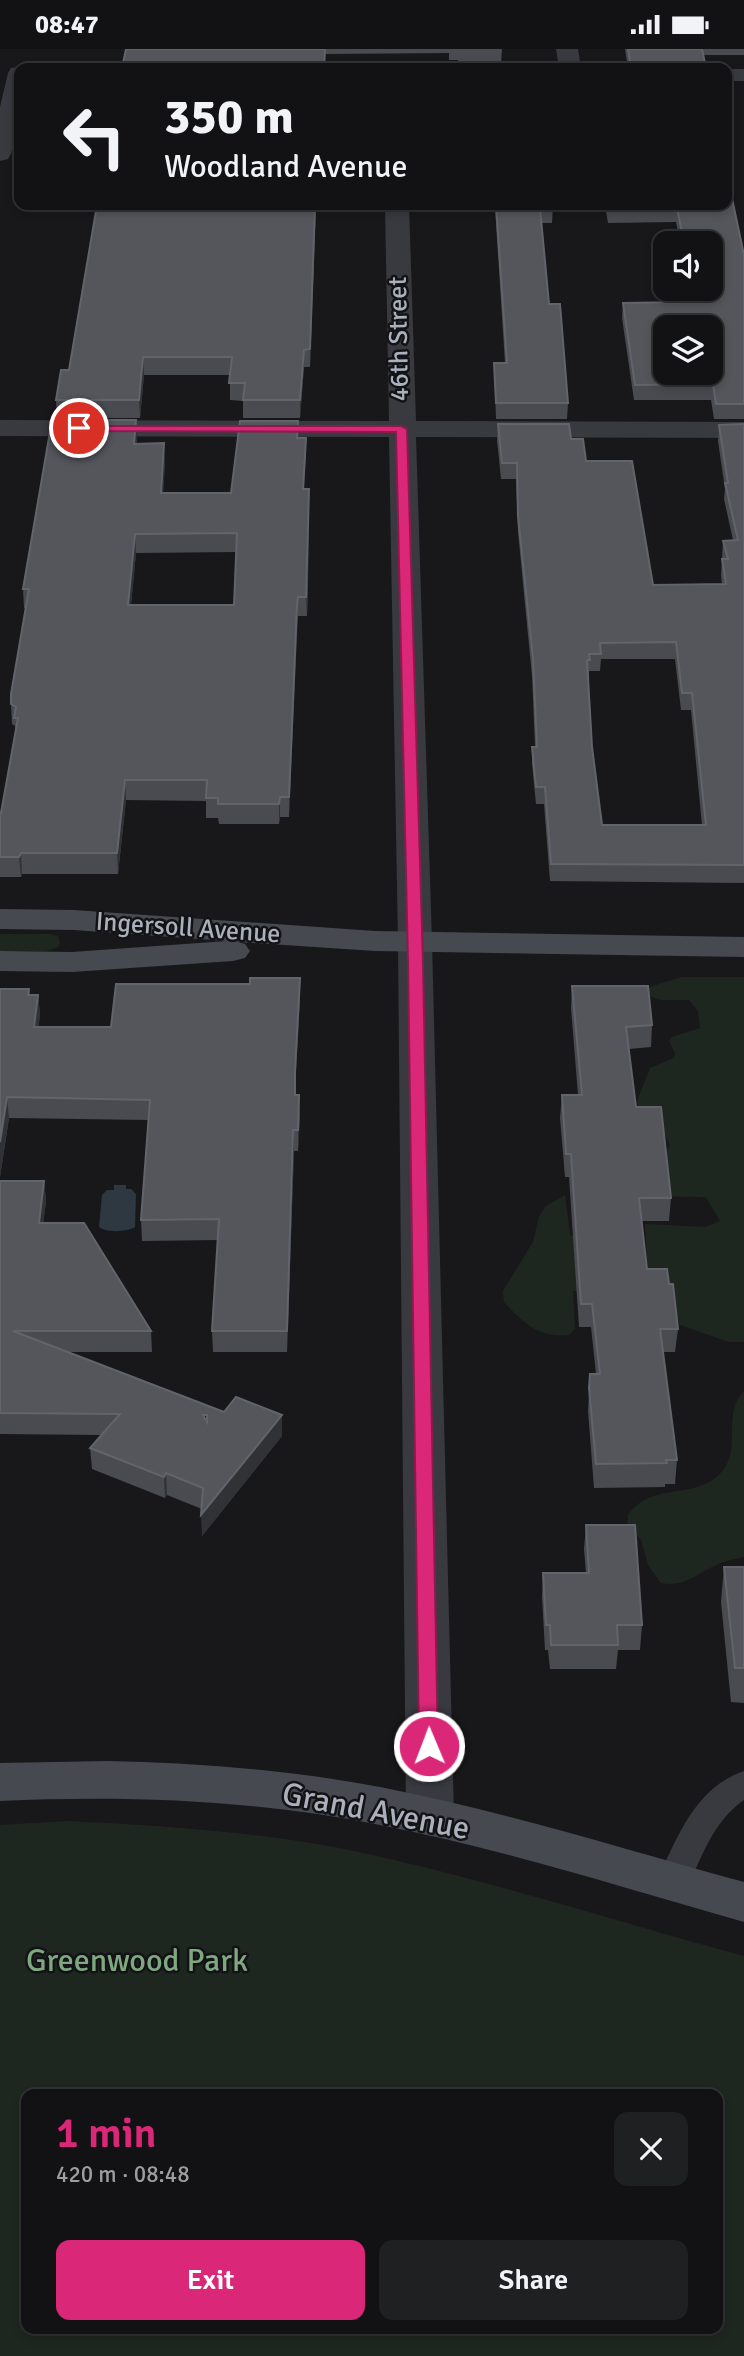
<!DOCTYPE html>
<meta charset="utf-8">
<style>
:root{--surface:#121214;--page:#1f2022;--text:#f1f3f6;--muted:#9c9ea0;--line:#313234;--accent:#db2777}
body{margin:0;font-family:Signika,sans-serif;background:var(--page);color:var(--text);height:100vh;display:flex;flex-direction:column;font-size:26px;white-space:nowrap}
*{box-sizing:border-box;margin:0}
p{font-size:23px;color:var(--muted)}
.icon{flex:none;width:38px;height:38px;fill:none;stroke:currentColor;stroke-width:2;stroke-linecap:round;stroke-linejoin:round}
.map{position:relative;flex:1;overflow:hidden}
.drawer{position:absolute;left:21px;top:2040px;width:702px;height:245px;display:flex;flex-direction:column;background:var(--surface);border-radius:14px;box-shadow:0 4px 10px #0003,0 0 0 2px var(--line)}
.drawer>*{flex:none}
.hud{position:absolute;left:14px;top:14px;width:718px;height:147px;border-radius:14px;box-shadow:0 4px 10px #0003,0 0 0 2px var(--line);background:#121214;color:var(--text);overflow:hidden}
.tools{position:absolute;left:653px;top:182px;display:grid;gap:14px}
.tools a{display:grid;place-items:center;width:70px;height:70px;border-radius:14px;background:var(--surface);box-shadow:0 4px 10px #0003,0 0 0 2px var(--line);font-size:35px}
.pin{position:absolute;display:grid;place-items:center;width:60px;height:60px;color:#fff;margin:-30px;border:4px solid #fff;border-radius:50%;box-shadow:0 2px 7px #0007}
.me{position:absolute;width:77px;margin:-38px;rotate:359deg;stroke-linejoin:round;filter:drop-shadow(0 0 5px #0008)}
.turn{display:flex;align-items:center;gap:24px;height:147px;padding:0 35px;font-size:32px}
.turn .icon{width:91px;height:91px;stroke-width:2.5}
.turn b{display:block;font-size:49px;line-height:60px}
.round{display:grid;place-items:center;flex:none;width:74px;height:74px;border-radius:14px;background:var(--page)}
.head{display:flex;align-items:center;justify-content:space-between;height:119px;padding:0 35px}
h1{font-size:42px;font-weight:600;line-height:52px;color:var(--accent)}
.cta{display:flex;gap:14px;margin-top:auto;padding:14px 35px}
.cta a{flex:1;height:80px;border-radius:14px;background:var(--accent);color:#fff;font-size:28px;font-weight:600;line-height:80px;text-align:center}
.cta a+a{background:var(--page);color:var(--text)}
.status{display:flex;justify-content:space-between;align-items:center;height:49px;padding:0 35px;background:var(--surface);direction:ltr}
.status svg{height:19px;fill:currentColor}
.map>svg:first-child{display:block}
</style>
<div class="status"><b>08:47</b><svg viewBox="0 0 49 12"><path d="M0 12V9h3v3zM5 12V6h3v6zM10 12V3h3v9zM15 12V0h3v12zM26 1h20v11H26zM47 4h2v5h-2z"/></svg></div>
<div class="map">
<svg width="744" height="2307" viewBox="0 0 744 2307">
<rect width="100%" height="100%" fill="#18181b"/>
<g fill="#1e271f" fill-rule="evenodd">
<path d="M0,885H50L58,887L60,894L58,898L47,902H0Z"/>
<path d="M681,928H744V1293H729L680,1276L669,1241L573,1242L575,1280L569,1286C537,1288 525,1275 504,1253L503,1242L533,1193L539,1167L546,1157L565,1146L570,1186L581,1189L648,1229L645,1175L705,1178L720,1172L706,1148L645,1147L670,1096L661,1077L639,1066L637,1052L650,1019L674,1009L675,1004L669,992L672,988L700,979L698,962L689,951H661L643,945L650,938Z"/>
<path d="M744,1342V1508C735,1510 724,1512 716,1516C697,1525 683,1539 661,1534L648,1516L641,1490L627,1479L628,1466C654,1430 698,1454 724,1420C741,1397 722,1364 744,1342Z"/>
<path d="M69,1772C164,1777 262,1783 354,1802C486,1830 614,1872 744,1907V2307H0V1776ZM26,2046H718V2280H26Z"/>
</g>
<path fill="#2d3840" d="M114,1136H126V1140H131L136,1145L135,1178C126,1183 107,1184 99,1178L102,1146L107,1141H114Z"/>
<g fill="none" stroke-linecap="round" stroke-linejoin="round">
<path fill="#393a40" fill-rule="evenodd" d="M744,1722V1751C712,1773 702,1809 685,1843L673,1846L661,1843L656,1833C677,1790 694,1739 744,1722Z"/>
<g fill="#393a40" fill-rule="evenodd">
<path d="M556,0H578L581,19H559Z"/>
<path d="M19,18L26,19H19V70L11,105L8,110L0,112V58L8,24L11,19Z"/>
<rect x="726" y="20" width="18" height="12"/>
<path d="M385,156H409L416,372L744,373V389L416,388L432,893L454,1768L447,1781L430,1787L413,1781L406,1768L398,893L389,388L0,387V371L389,372Z"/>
</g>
<g fill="#474950" fill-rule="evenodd">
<path d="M0,860L74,861L375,882L744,888V908L375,902L238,893L245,895L250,902L245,909L233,912L72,923L0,922V902L72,903L227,892L74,881L0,880Z"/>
<path d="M107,1712C199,1714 290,1721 380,1738C503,1762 624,1800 744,1833V1873C624,1839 503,1800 380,1776C255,1751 127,1746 0,1752V1714Z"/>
</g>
</g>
<g fill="#494b50" fill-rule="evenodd">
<path d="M126,0H502L501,15H459L458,11H449V4L325,5Z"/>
<path d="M625,0H744V6H703L706,19H628Z"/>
<path d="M316,156L310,318H304L300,369H243V352L230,351V326H144L140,369H57L56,351Z"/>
<path d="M487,156H553L552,174H541L549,255L568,354L567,370H496L494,314H505L495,159H487Z"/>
<path d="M605,156H726L744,206V370H714L711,351H634L622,269L623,254L684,253V240H710V194H680L676,173L608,174Z"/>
<path d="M498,375L571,390L586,412L653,536L722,535L721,527L723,492L733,491L724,450L725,440L718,392L719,376L744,375V834L550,832L544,755H536L532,715V698H535L532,627L518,483L516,430H501L497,391ZM601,610H675L681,661H691L702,776H602L592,698L588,628H589V622H600Z"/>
<path d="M299,389H306L304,440L309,459L308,541L307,567H298L297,576L289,768H280L279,775H219L218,769H206V752L126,751L118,825H22L21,828H0V764H1L16,684L15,677L12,675L11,655L26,559H24L23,540L137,390V394L165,413L163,444H231ZM236,503L234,556H131L136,504Z"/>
<path d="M572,937L652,976L651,998L629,1000L636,1058L671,1149L669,1172H642L647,1220L669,1235L678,1280L675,1303H663L677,1411L675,1435H665V1438L594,1439L588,1362L590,1325H596L591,1278H579L569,1128H565L560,1069L562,1046H578L571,959Z"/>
<path d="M0,940H29L30,946H38L40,966L38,978H111L300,949L295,1041L300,1066L298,1102H294L287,1303H213L212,1282L218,1191L142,1192L141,1171L148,1071L9,1069L0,1128Z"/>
<path d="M0,1132H44L46,1152L43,1174L151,1282L152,1303H68L282,1387L202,1487V1460L167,1446L165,1449L92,1420L90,1399L102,1386L0,1385ZM203,1366H207V1373Z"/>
<path d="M586,1476L642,1576L640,1601H618L616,1620H550L548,1601H545L542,1548L543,1524H586L584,1500Z"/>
<path d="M724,1518H744V1654L731,1653L721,1553Z"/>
</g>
<g fill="#313236">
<path d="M315,156H316L310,318V300Z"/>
<path d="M304,301V318L300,369V351Z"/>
<path d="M143,308L144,326L140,369L139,351Z"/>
<path d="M136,371L137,390L135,413L134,395Z"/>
<path d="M306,389V407L303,459V440Z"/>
<path d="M164,394L165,413L162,463L161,444Z"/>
<path d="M309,440V459L307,567L306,548Z"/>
<path d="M135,485L136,504L129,575L128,556Z"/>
<path d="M298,548V567L289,768V748Z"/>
<path d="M125,731L126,751L118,825L117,804Z"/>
<path d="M280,748V768L279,775V755Z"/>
<path d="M21,804L22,825L21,828L19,808Z"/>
<path d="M300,929V949L295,1042V1022Z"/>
<path d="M38,946L40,966L36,998L34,978Z"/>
<path d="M299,1046L300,1066L298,1102V1081Z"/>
<path d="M7,1048L9,1069L0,1128V1093Z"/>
<path d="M293,1081L294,1102L287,1303V1282Z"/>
<path d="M44,1132L46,1152L41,1195L39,1174Z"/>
<path d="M282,1366V1387L202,1487L201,1466Z"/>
<path d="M166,1424L167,1446L165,1449L164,1428Z"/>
</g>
<g fill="#54565c" stroke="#61646b" stroke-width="2" fill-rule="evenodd">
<path d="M126,0H325L324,19H122Z"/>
<path d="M628,0H702L706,19H631Z"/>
<path d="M726,121L744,206V355H716L713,335L635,336L623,254L686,253L685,240H710V194H684L677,159H609L608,156H726ZM665,278H710V324H665Z"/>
<path d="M97,156H315L310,300L304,301L300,351H243L245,334H229L232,308H143L139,351H56L61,321H69Z"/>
<path d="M496,156H553V159H540L549,255H560L568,354H496L494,314H507Z"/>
<path d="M52,371H136L134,395L164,394L161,444H231L240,372H298L297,389H306L303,440H309L306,548H298L297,556L289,748H280L279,755H218V749H206L207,731H125L117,804H21L19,808H0V764H1L18,669H14L16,658L11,655V645L29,540H23ZM237,484L234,556H128L135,485Z"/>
<path d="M498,375H569L571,390H583L586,412H632L653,536L726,535L722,510H728L723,492L738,491L725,434H728L719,376L744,375V816L551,815L545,738H536L532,698H537L533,610L518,467L517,414H502ZM676,593L682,644H692L706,776H602L592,698L587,611H590L589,605H601L600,594Z"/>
<path d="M250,929H300L295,1022V1046H299L298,1081H293L287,1282H212L219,1170L141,1171L150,1051L7,1048L0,1093V940H29L28,946H38L34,978H111L116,935H250Z"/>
<path d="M572,937H648L652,976L626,978L636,1058H661L671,1149H639L647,1220H667L669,1235H673L678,1280H660L677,1411H666L667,1414L596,1415L589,1339L590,1325H600L592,1255H581L571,1105H566L562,1046H582Z"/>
<path d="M0,1132H44L39,1174H84L151,1282H13L224,1363L236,1348L282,1366L201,1466L203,1439L166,1424L164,1428L90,1399L120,1365L0,1364ZM203,1366H207V1373Z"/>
<path d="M586,1476H635L642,1576H617L618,1596H551L550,1576H546L543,1524H589Z"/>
<path d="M724,1518H744V1619H735Z"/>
</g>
<path fill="#db2777" stroke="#8e194d" stroke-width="2" d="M75,377H401L407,380L423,913L438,1697L436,1702L429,1705L422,1702L419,1697L408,913L396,383L79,382L75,381Z"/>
<g text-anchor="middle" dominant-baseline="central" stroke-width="5" stroke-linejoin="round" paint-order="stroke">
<g font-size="26" fill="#aab0bc" stroke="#131316">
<text transform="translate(399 290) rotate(-91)">46th Street</text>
<text transform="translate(188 879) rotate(4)">Ingersoll Avenue</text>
</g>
<g font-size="32" fill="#aab0bc" stroke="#131316">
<text transform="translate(376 1762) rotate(11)">Grand Avenue</text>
</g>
<g font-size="32" fill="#7fa881" stroke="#131316">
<text x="137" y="1911">Greenwood Park</text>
</g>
</g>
</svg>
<div class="tools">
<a><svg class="icon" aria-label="sound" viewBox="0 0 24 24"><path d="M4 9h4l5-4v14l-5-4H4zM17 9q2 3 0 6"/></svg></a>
<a><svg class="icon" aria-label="layers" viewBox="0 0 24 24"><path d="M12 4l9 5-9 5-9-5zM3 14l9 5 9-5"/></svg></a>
</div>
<div class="pin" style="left:79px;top:379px;background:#d93025"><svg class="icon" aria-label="arrive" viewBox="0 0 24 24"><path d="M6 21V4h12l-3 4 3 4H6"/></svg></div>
<svg class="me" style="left:429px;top:1697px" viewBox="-20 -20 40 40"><circle r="17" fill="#db2777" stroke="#fff" stroke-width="3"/><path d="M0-11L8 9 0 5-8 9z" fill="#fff"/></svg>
<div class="hud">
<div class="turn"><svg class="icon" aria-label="left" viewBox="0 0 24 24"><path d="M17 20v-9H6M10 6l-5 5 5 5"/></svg><div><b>350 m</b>Woodland Avenue</div></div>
</div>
<section class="drawer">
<div class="head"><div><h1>1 min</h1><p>420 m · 08:48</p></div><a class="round"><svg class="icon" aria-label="close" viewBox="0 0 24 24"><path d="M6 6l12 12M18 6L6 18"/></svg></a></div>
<div class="cta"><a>Exit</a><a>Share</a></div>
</section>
</div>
